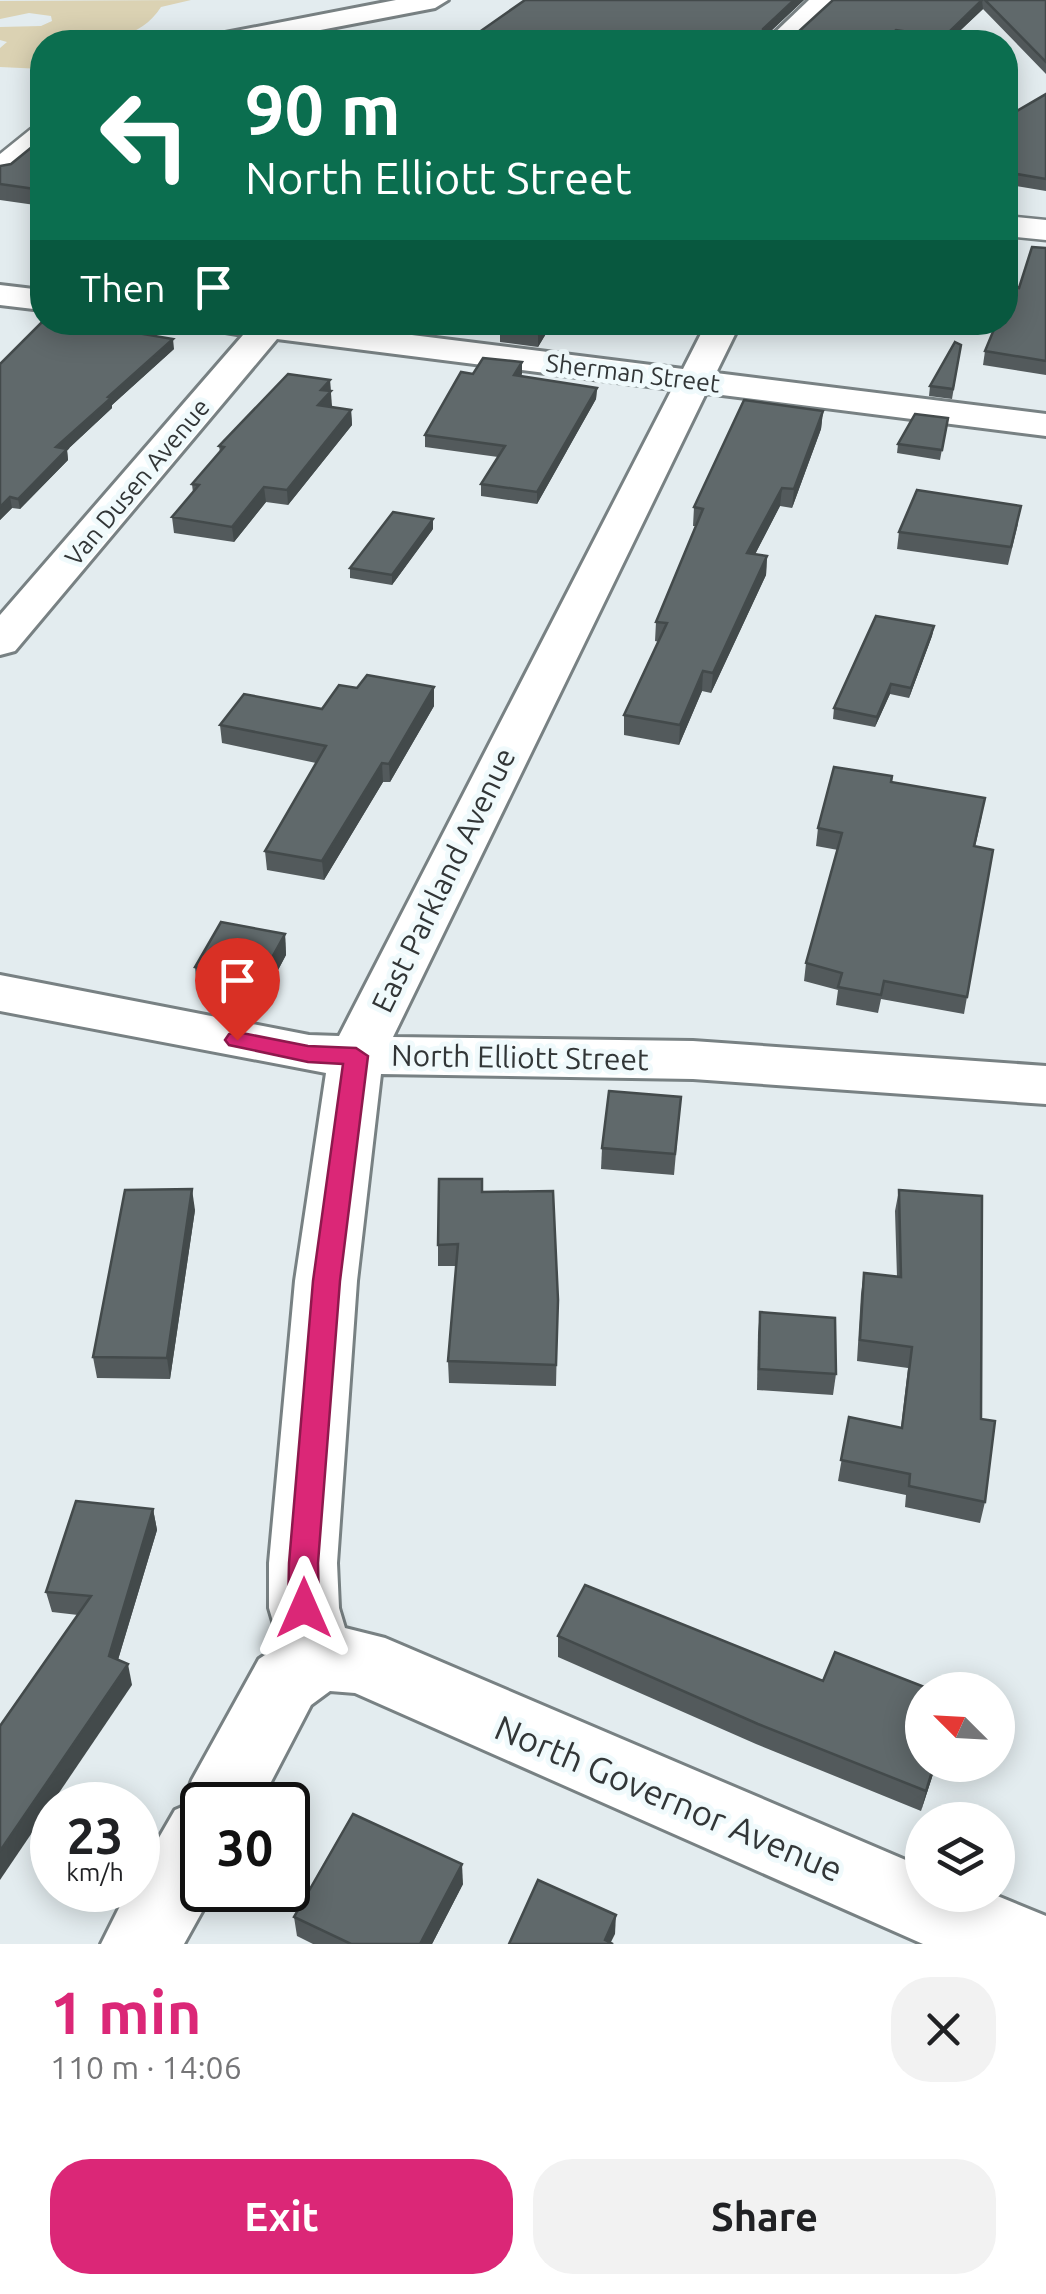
<!DOCTYPE html>
<meta charset="utf-8">
<style>
:root{--surface:#fff;--page:#f2f2f2;--text:#202124;--muted:#757577;--accent:#db2777}
body{margin:0;font-family:Ubuntu,sans-serif;background:var(--page);color:var(--text);height:100vh;display:flex;flex-direction:column;font-size:38px;white-space:nowrap}
*{box-sizing:border-box;margin:0}
p{font-size:32px;color:var(--muted)}
.icon{flex:none;width:55px;height:55px;fill:none;stroke:currentColor;stroke-width:2;stroke-linecap:round;stroke-linejoin:round}
.map{position:relative;height:1944px;overflow:hidden}
.sheet{display:flex;flex-direction:column;background:var(--surface);flex:1}
.sheet>*{flex:none}
.banner{position:absolute;left:30px;top:30px;width:988px;height:305px;border-radius:40px;box-shadow:0 5px 25px #0003;background:#0b6e4f;color:#fff;overflow:hidden}
.needle{width:65px;rotate:294deg}
.buttons{position:absolute;left:905px;top:1672px;display:grid;gap:20px}
.buttons a{display:grid;place-items:center;width:110px;height:110px;border-radius:50%;background:var(--surface);box-shadow:0 5px 25px #0003;font-size:50px}
.speed{position:absolute;left:30px;top:1782px;display:flex;gap:20px;font-size:50px;font-weight:700;text-align:center}
.speed>*{display:grid;place-content:center;width:130px;height:130px;border-radius:50%;background:var(--surface);box-shadow:0 5px 25px #0003;line-height:1}
.speed small{font-size:25px;font-weight:400}
.speed .limit{border:5px solid #111;border-radius:15px;background:#fff;color:#111}
.pin{position:absolute;display:grid;place-items:center;width:85px;height:85px;color:#fff;margin:-102px -42px;border-radius:50% 50% 50% 0;rotate:-45deg;box-shadow:0 0 10px #0007}
.pin .icon{rotate:45deg}
.me{position:absolute;width:110px;margin:-55px;rotate:0deg;stroke-linejoin:round;filter:drop-shadow(0 0 8px #0008)}
.turn{display:flex;align-items:center;gap:35px;height:210px;padding:0 50px;font-size:45px}
.turn .icon{width:130px;height:130px;stroke-width:2.5}
.turn b{display:block;font-size:70px;line-height:85px}
.then{display:flex;align-items:center;height:95px;padding:0 50px;background:#0003;gap:20px;font-size:38px}
.round{display:grid;place-items:center;flex:none;width:105px;height:105px;border-radius:40px;background:var(--page)}
.headline{display:flex;align-items:center;justify-content:space-between;height:170px;padding:0 50px}
h1{font-size:60px;font-weight:700;line-height:75px;color:var(--accent)}
.action{display:flex;gap:20px;margin-top:auto;padding:20px 50px}
.action a{flex:1;height:115px;border-radius:40px;background:var(--accent);color:#fff;font-size:40px;font-weight:700;line-height:115px;text-align:center}
.action a+a{background:var(--page);color:var(--text)}
.map>svg:first-child{display:block}
</style>
<div class="map">
<svg width="1046" height="1944" viewBox="0 0 1046 1944">
<rect width="100%" height="100%" fill="#e3ecef"/>
<path fill="#dbd2b3" d="M191,0L161,7C135,47 86,42 42,42V69L0,67V48L7,42L0,40V27L41,26L52,21L51,16L29,13L0,19V1Z"/>
<g fill="none" stroke-linecap="round" stroke-linejoin="round">
<defs>
<g id="street">
<path d="M396,0H448L435,8L258,42H207L220,34Z"/>
<path d="M809,0H837L793,42H765Z"/>
<path d="M0,285L42,290V310L0,305Z"/>
<path d="M203,322H308L683,369L707,322H741L716,373L1046,414V436L706,393L393,1037L693,1041L1046,1066V1104L693,1079L381,1074L357,1281L337,1563L339,1608L345,1628L385,1638L922,1867V1895H995L1046,1916V1944H923L355,1693L330,1691L311,1705L259,1805H202V1890H214L184,1944H101L128,1890H138V1874L175,1810L182,1807L192,1780L259,1659L280,1645L269,1608V1563L295,1281L326,1073L0,1011V975L309,1035L339,1036L672,389L277,339L15,651L0,655V615L243,335L208,329Z"/>
</g>
<g id="secondary">
<path d="M42,127V151L11,177L0,179V154L31,129Z"/>
<path d="M1005,216L1046,220V240L1005,236Z"/>
</g>
</defs>
<use href="#street" stroke="#788183" stroke-width="6"/>
<use href="#secondary" stroke="#788183" stroke-width="5"/>
<use href="#street" fill="#fff" fill-rule="evenodd"/>
<use href="#secondary" fill="#fff" fill-rule="evenodd"/>
</g>
<g fill="#535a5c">
<path d="M525,0H804L768,34H796L833,0H1046V74L983,9L948,42H911L894,40L892,42H475V35Z"/>
<path d="M1046,94V191L1005,184V118Z"/>
<path d="M42,142V206L0,200V166L11,164Z"/>
<path d="M1046,248V375L983,365L985,351L1019,288Z"/>
<path d="M505,322H553L538,347L500,342V330Z"/>
<path d="M961,345L952,399L929,396L930,386Z"/>
<path d="M174,349L112,405V408L67,450L68,460L20,509L12,508L0,520V364Z"/>
<path d="M473,374H522L520,376L597,388L596,399L537,504L481,496V484L498,457L425,447V435Z"/>
<path d="M330,380L331,407L351,410L352,425L288,505L266,502L234,542L174,533L172,517L193,493L192,484L220,452L219,446Z"/>
<path d="M823,411L821,429L792,508L780,506L755,554L767,556L766,575L711,693L702,691L679,745L624,735V715L659,642L655,641L656,622L696,526H693L694,507Z"/>
<path d="M948,418L940,460L897,453L898,444Z"/>
<path d="M1018,524L1008,565L897,549L899,532Z"/>
<path d="M433,529L392,585L350,578V568Z"/>
<path d="M934,626L932,636L909,698L890,694L875,727L833,719L834,708Z"/>
<path d="M434,687V706L390,782H383L324,880L267,870L265,851L316,763L222,743L220,725L322,709L357,688Z"/>
<path d="M891,782L982,815L975,847L993,850L964,1014L881,999L878,1013L836,1005L838,990L804,981L806,963L838,850L816,846L818,828Z"/>
<path d="M285,934L286,955L262,1000L197,988L195,967Z"/>
<path d="M681,1097L674,1175L601,1169L602,1148Z"/>
<path d="M899,1190L981,1419L985,1502L980,1523L905,1507L906,1495L838,1481L849,1417L901,1428L908,1368L857,1361L861,1294L864,1273L897,1277L895,1211Z"/>
<path d="M482,1192L558,1300L556,1386L449,1383L448,1361L456,1266H438V1245Z"/>
<path d="M195,1210L170,1379L97,1378L93,1357Z"/>
<path d="M760,1312L836,1374L833,1395L757,1390L758,1333Z"/>
<path d="M153,1509L157,1530L118,1660L132,1685L78,1615L52,1612L46,1592Z"/>
<path d="M558,1636L823,1681L922,1690V1765H936L921,1811L756,1744L558,1657Z"/>
<path d="M463,1884L432,1944H313L297,1936L294,1917Z"/>
</g>
<g fill="#434a4b">
<path d="M794,0H804L762,39L763,29Z"/>
<path d="M982,0L983,9L948,42H944V37Z"/>
<path d="M896,30L894,40L892,42H884Z"/>
<path d="M545,322H553L538,347V334Z"/>
<path d="M173,339L174,349L112,405V408L67,450L68,460L20,509L18,499L56,447L108,397Z"/>
<path d="M522,362V374L514,387V375Z"/>
<path d="M330,380L332,406L319,420L318,405L321,390Z"/>
<path d="M597,388L596,399L537,504V492Z"/>
<path d="M351,410L352,425L288,505L287,490Z"/>
<path d="M823,411L821,429L792,508L794,489Z"/>
<path d="M264,487L266,502L234,542L232,527Z"/>
<path d="M782,488L780,506L746,572L747,553Z"/>
<path d="M10,497L12,508L0,520V507Z"/>
<path d="M433,519V529L392,585V575Z"/>
<path d="M767,556L766,575L711,693L713,673Z"/>
<path d="M934,626L932,636L909,698L911,688Z"/>
<path d="M703,671L702,691L679,745L680,725Z"/>
<path d="M891,684L890,694L875,727L877,717Z"/>
<path d="M434,687V706L390,782L389,764Z"/>
<path d="M382,763L383,782L324,880L322,861Z"/>
<path d="M285,934L286,955L262,1000L260,979Z"/>
<path d="M192,1189L195,1210L170,1379L167,1358Z"/>
<path d="M153,1509L157,1530L113,1676L109,1656Z"/>
<path d="M128,1664L132,1685L0,1880V1851Z"/>
<path d="M934,1765H936L921,1811L926,1791Z"/>
<path d="M462,1864L463,1884L432,1944H420Z"/>
<path d="M616,1915L615,1934L610,1944L605,1940Z"/>
</g>
<g fill="#60696b" stroke="#434a4b" stroke-width="2.5">
<path d="M525,0H794L763,29V34H796L833,0H982L944,37L896,30L884,42H489L475,35Z"/>
<path d="M985,0H1046V62Z"/>
<path d="M443,40L441,42H318Z"/>
<path d="M1046,94V179L1005,172V118Z"/>
<path d="M38,142H42V190L0,184V166L11,164Z"/>
<path d="M1032,247L1046,248V361L985,351L997,322H1005V303L1012,287L1019,288Z"/>
<path d="M42,322H72L173,339L108,397L111,398L56,447L67,449L18,499L10,497L0,507V364Z"/>
<path d="M505,322H545L538,334L500,330Z"/>
<path d="M955,342L961,345L953,389L930,386Z"/>
<path d="M483,358L522,362L514,375L597,388L537,492L481,484L505,446L425,435L461,372L473,374Z"/>
<path d="M288,374L330,380L321,390L331,391L318,405L351,410L287,490L264,487L232,527L172,517L199,485L192,484L224,447L219,446Z"/>
<path d="M744,400L823,411L794,489L782,488L747,553L767,556L713,673L703,671L680,725L624,715L667,623L656,622L703,509L694,507Z"/>
<path d="M915,414L948,418L942,450L898,444Z"/>
<path d="M917,490L1021,506L1011,547L899,532Z"/>
<path d="M393,512L433,519L392,575L350,568Z"/>
<path d="M876,616L934,626L911,688L891,684L877,717L834,708Z"/>
<path d="M367,675L434,687L389,764L382,763L322,861L265,851L326,746L220,725L244,694L322,709L339,685L357,688Z"/>
<path d="M834,767L892,776L891,782L985,798L974,846L993,850L967,997L884,981L881,995L838,987L842,973L806,963L842,833L818,828Z"/>
<path d="M221,922L285,934L260,979L195,967Z"/>
<path d="M609,1091L681,1097L675,1154L602,1148Z"/>
<path d="M439,1179H482V1192L553,1191L558,1300L556,1365L448,1361L458,1244L438,1245Z"/>
<path d="M192,1189L167,1358L93,1357L125,1190Z"/>
<path d="M899,1190L982,1196L981,1419L995,1421L985,1502L909,1486L910,1474L841,1460L849,1417L902,1428L912,1347L860,1340L864,1273L901,1277Z"/>
<path d="M760,1312L835,1318L836,1374L759,1369Z"/>
<path d="M76,1501L153,1509L109,1656L128,1664L0,1851V1726L91,1596L46,1592Z"/>
<path d="M585,1585L823,1681L835,1652L932,1690H922V1765H934L926,1791L758,1724L558,1636Z"/>
<path d="M353,1814L462,1864L420,1944H351L294,1917Z"/>
<path d="M538,1880L616,1915L605,1940L613,1944H509Z"/>
</g>
<path fill="#db2777" stroke="#8e194d" stroke-width="2.5" d="M237,1032L308,1046L356,1048L368,1056L340,1281L318,1563L319,1608L314,1617L304,1621L293,1617L288,1608L289,1563L313,1281L343,1064L308,1062L229,1045L225,1040L229,1034Z"/>
<g text-anchor="middle" dominant-baseline="central" stroke-width="10" stroke-linejoin="round" paint-order="stroke">
<g font-size="25" fill="#323637" stroke="#f0fafc">
<text transform="translate(633 373) rotate(7)">Sherman Street</text>
<text transform="translate(137 482) rotate(-50)">Van Dusen Avenue</text>
</g>
<g font-size="30" fill="#323637" stroke="#f0fafc">
<text transform="translate(443 880) rotate(-64)">East Parkland Avenue</text>
<text transform="translate(520 1057) rotate(1)">North Elliott Street</text>
</g>
<g font-size="35" fill="#323637" stroke="#f0fafc">
<text transform="translate(669 1798) rotate(23)">North Governor Avenue</text>
</g>
</g>
</svg>
<div class="buttons">
<a><svg class="needle" viewBox="-14 -14 28 28"><path d="M0-13l5 13h-10z" fill="#e53935"/><path d="M0 13l5-13h-10z" fill="#757577"/></svg></a>
<a><svg class="icon" aria-label="layers" viewBox="0 0 24 24"><path d="M12 4l9 5-9 5-9-5zM3 14l9 5 9-5"/></svg></a>
</div>
<div class="speed"><div>23<small>km/h</small></div><div class="limit">30</div></div>
<div class="pin" style="left:237px;top:1040px;background:#d93025"><svg class="icon" aria-label="arrive" viewBox="0 0 24 24"><path d="M6 21V4h12l-3 4 3 4H6"/></svg></div>
<svg class="me" style="left:304px;top:1608px" viewBox="-20 -20 40 40"><path d="M0-17L14 15 0 8-14 15z" fill="#db2777" stroke="#fff" stroke-width="4"/></svg>
<div class="banner">
<div class="turn"><svg class="icon" aria-label="left" viewBox="0 0 24 24"><path d="M17 20v-9H6M10 6l-5 5 5 5"/></svg><div><b>90 m</b>North Elliott Street</div></div>
<div class="then">Then<svg class="icon" aria-label="arrive" viewBox="0 0 24 24"><path d="M6 21V4h12l-3 4 3 4H6"/></svg></div>
</div>
</div>
<section class="sheet">
<div class="headline"><div><h1>1 min</h1><p>110 m · 14:06</p></div><a class="round"><svg class="icon" aria-label="close" viewBox="0 0 24 24"><path d="M6 6l12 12M18 6L6 18"/></svg></a></div>
<div class="action"><a>Exit</a><a>Share</a></div>
</section>
